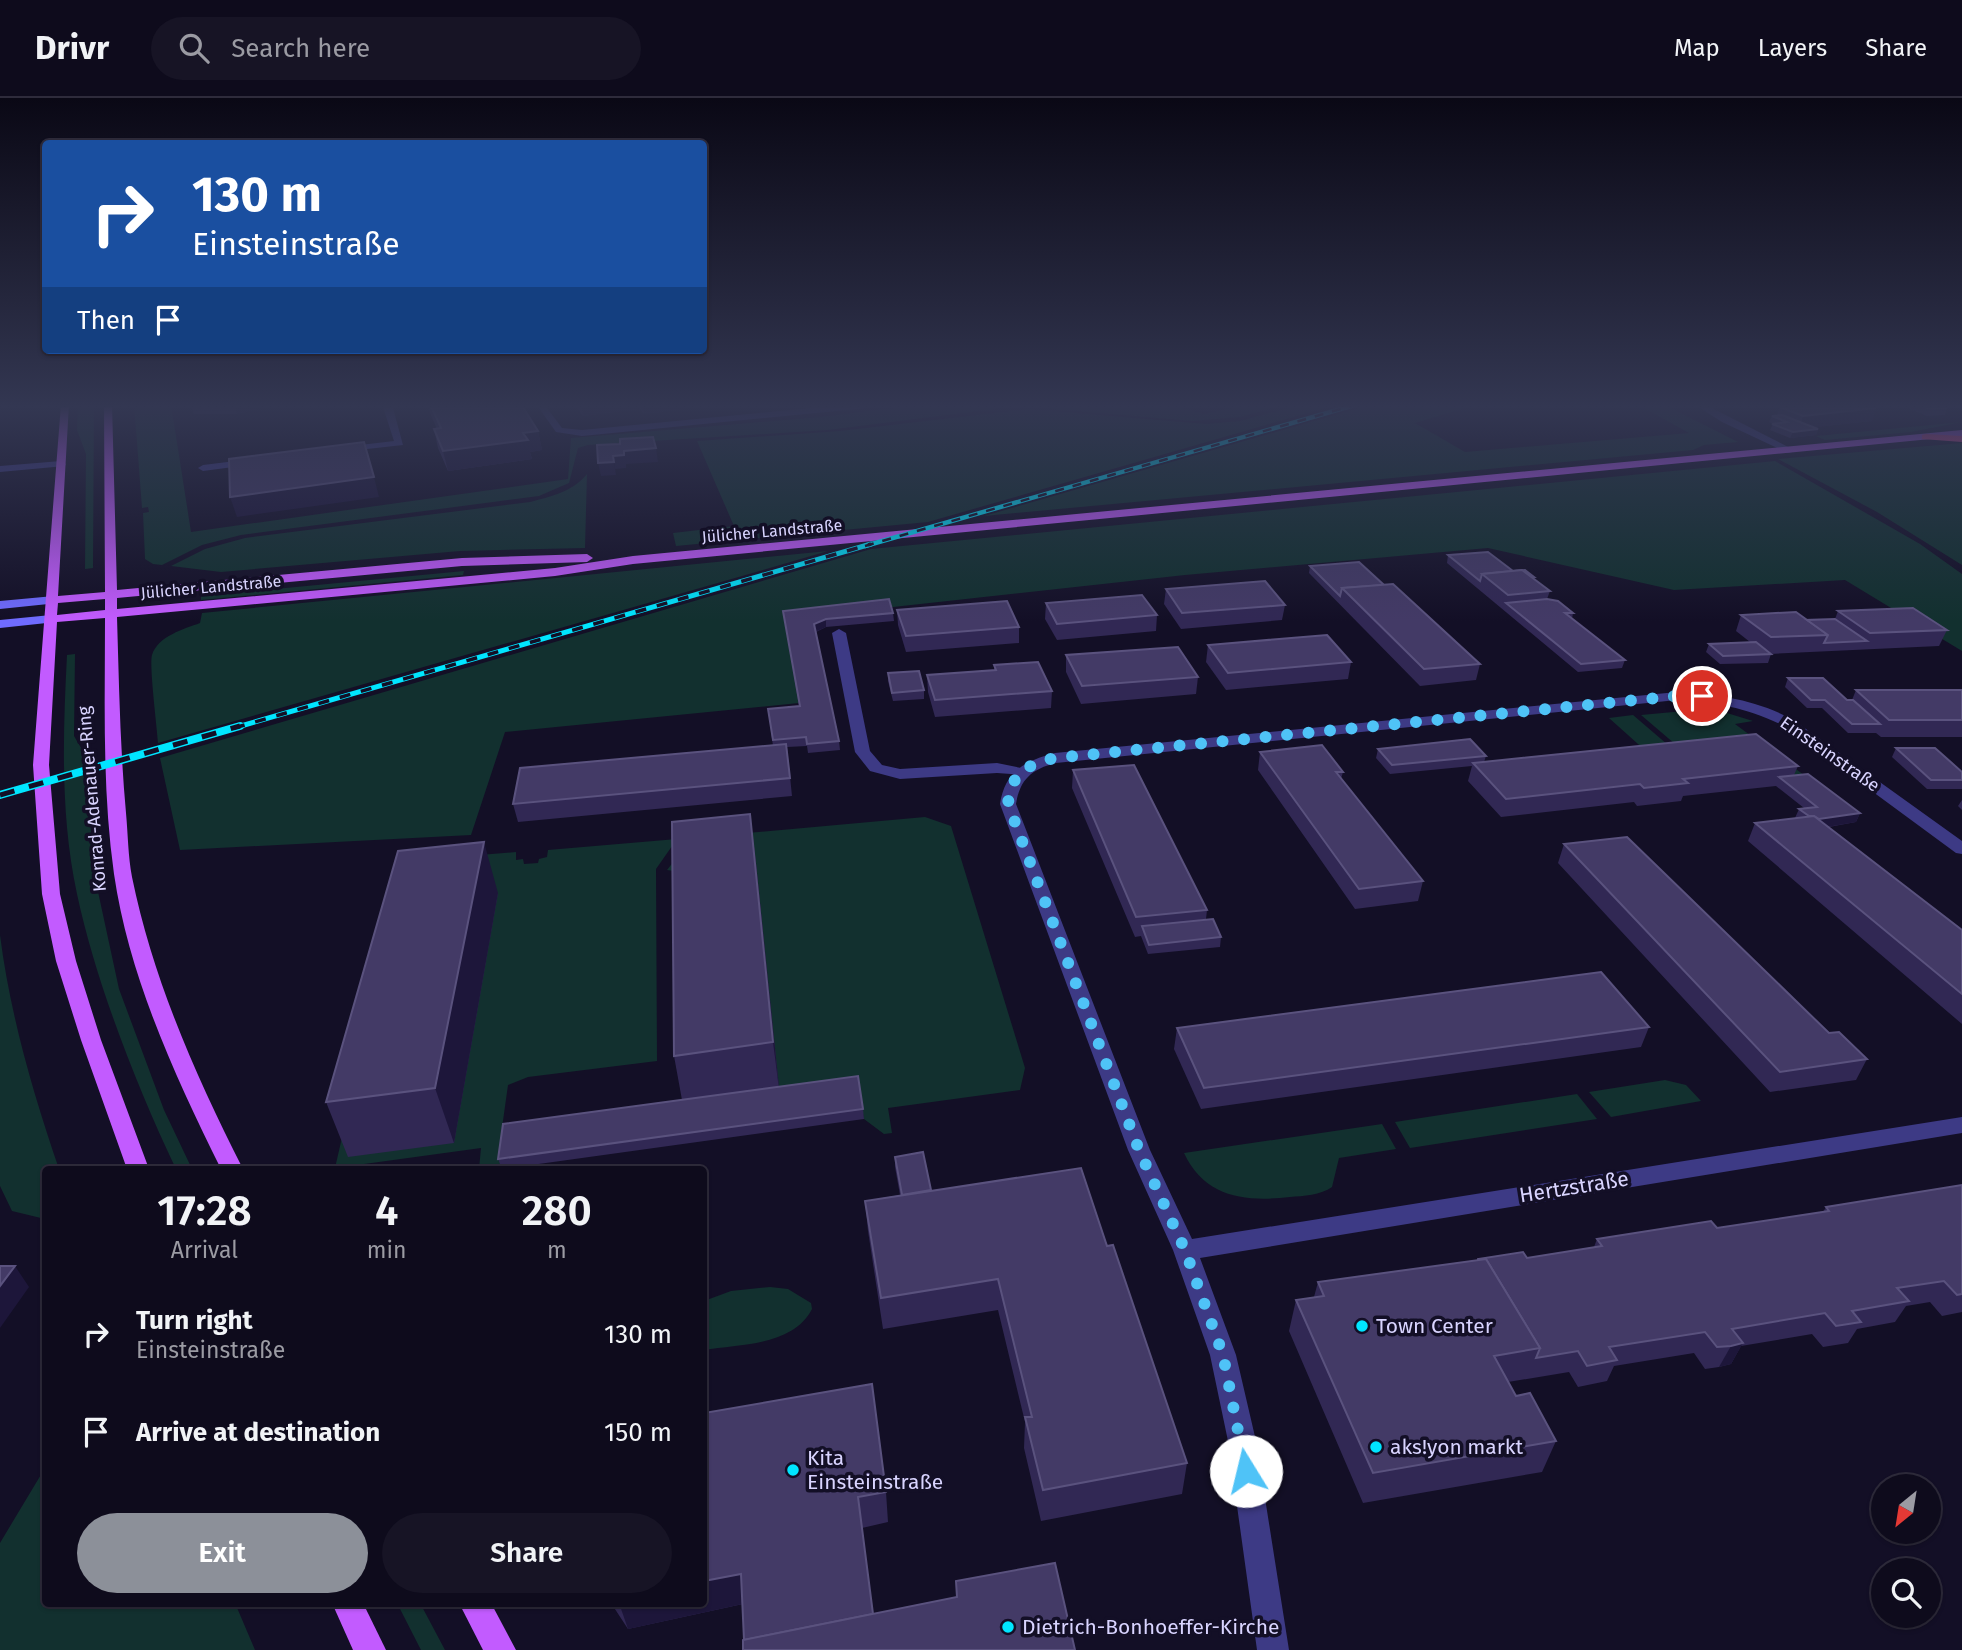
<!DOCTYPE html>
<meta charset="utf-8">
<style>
:root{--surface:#0e0b1c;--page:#171425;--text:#f1f3f6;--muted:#9b9ba3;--line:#2e2b3b;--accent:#8c9099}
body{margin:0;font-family:"Fira Sans",sans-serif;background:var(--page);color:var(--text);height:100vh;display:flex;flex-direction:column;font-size:26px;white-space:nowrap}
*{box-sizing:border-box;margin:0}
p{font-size:23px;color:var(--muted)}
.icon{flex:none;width:38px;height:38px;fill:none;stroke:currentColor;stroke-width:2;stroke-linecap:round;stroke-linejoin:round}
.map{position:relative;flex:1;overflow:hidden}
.sheet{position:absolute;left:42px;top:1068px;width:665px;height:441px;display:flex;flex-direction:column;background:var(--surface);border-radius:7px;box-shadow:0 2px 5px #0004,0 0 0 2px var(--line)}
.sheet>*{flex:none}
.hud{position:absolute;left:42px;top:42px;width:665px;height:214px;border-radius:7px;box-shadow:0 2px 5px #0004,0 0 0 2px var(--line);background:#1a4fa0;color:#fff;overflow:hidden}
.needle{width:46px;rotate:210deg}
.fabs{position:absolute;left:1871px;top:1376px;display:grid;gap:14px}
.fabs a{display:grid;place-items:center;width:70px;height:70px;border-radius:50%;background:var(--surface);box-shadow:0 2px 5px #0004,0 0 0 2px var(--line);font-size:35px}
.pin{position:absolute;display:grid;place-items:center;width:60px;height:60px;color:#fff;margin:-30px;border:4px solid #fff;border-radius:50%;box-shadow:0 2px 7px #0007}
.me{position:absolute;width:77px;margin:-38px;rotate:351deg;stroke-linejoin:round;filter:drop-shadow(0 0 5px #0008)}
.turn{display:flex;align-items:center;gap:24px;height:147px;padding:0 35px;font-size:32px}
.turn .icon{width:91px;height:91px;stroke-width:2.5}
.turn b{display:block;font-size:49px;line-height:60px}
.then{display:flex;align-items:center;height:66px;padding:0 35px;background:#0003;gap:14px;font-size:26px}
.eta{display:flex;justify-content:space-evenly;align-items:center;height:119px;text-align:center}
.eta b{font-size:42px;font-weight:600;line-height:49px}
.primary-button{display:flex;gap:14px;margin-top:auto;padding:14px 35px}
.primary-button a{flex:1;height:80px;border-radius:42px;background:var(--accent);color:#fff;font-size:28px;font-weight:600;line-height:80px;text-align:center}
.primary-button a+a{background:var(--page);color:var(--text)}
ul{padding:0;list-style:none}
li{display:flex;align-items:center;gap:21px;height:98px;padding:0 35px}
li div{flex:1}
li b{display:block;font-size:26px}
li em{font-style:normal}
header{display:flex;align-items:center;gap:42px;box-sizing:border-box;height:98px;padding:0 35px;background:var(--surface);border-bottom:2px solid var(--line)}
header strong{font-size:33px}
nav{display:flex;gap:38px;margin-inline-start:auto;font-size:24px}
.search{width:490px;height:63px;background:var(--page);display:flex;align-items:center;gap:18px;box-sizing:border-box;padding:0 24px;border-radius:38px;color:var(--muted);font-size:26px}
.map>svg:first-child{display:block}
</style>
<header>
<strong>Drivr</strong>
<div class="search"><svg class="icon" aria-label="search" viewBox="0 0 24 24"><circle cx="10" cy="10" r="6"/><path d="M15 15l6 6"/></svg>Search here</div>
<nav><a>Map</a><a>Layers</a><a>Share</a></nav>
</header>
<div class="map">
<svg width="1962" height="1552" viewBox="0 0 1962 1552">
<rect width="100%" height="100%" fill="#130f26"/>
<g fill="#12302f">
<path d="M78,306H94L93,470L85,471L86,356L77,332Z"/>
<path d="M134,306H171L191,434L568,381L571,340L820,319L925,306H1170L1204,316L1250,306H1288L1240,319L1192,323L1018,308L828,332L588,347L578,350L569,385L539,398L241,437L202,447L162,467L153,466L145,461L143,415L149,414L148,409L142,410Z"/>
<path d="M1302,306H1339L928,424L676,448L673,435L734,428L697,343L840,333L1028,311L1206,326L1240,323Z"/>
<path d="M1373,306H1478L1415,325L1465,354L1689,335L1637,306H1663L1738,344L1704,347L1693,352L984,418Z"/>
<path d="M1962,324L1911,334L1825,342L1816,338Z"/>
<path d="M1962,345V467L1877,414L1778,361Z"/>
<path d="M1775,363L1920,446L1962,476V553L1845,482L1674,492L1488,450L1185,477L784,521L799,605L505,634L471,737L180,752L160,660L871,451Z"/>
<path d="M587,376L585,450L460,453L221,474L171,468L205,451L245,440L530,404C552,398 572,394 587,376Z"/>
<path d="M828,453L749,476L158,645C157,629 149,567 152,557C158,538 184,531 200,525L202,515Z"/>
<path d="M464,473L463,477L201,502V498Z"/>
<path d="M75,556L74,638L90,665L97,789L119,891L164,1012L192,1071H176C137,989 96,885 77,796C60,717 63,636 67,557Z"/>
<path d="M1695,612L1727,615L1753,623L1735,626L1812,683L1675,646L1641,617Z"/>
<path d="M1633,617L1668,647L1657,663L1609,620Z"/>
<path d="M925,719L951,728L1025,970L1020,992L888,1010L892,1035L884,1036L864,1021L858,988L780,999L680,774L667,772L692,740Z"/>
<path d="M677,741L656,771L657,963L528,979L508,987L501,1037V1068L479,1071L481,1050L335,1070L349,1009L443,760L516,754V762L523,761L524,766L538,765L539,761L547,759L548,752Z"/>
<path d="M0,837C10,916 33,995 59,1071H46L45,1121L12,1113L0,1088Z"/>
<path d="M1665,982L1686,987L1701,1003L1611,1019L1589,994Z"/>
<path d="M1577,996L1597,1021L1410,1050L1395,1024Z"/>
<path d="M1382,1026L1396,1051L1339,1060L1332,1089C1321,1097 1303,1098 1290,1099C1246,1104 1205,1100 1184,1055Z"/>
<path d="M770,1189L788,1191L811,1205L812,1211C793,1248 740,1246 704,1252V1203L731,1193Z"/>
<path d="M45,1370L46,1505H235L255,1552H0V1445Z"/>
<path d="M397,1505H420L445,1552H421Z"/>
</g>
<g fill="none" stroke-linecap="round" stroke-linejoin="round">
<g fill="#3d3a85" fill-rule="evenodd">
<path d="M387,306H396L393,310L403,347L340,354V350L343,349L394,343L383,309Z"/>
<path d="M536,306H544L562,330L582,332L852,306H881L877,309L582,338L556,334Z"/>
<path d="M1694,306H1704L1796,353L1788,355L1722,324Z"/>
<path d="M252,361L256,362V366L203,373L198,370L203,367Z"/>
<path d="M839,531L846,535L870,653L882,667L900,671L997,665L1026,671L1028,674L1026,677L997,675L900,681L870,673L855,654L832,535Z"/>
</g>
<g fill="#3d3a85" fill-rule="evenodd">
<path d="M61,363L66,366L65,368L0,374V368Z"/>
<path d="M1677,594C1720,597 1753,601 1792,621L1962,743V756L1956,755L1782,627C1745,609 1717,605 1677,602L1056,665C1032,671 1020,681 1016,706L1150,1052L1192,1141L1962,1019V1035L1200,1160L1236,1257L1256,1343L1289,1552H1257L1228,1343L1210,1257L1173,1152L1128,1052L1000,706C1005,673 1025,663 1055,655Z"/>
</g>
<g fill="#6f6bff" fill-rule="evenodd">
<path d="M54,498L58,499V505L0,511V503Z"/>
<path d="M51,517L56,518V524L0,530V522Z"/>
</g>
<g fill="#c25bff" fill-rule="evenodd">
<path d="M61,306H69L58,498L105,494L104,306H112L117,492L462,460L587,456L593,460L587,464L462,468L117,500V511L555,470L633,458L1962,332V338L633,466L555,478L117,519C119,584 120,650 126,715C128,736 128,758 132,779C153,882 196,978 243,1071H221C175,978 129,879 114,776C102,691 105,605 105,520L57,524L49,667L60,796L76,863L101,942L149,1071H127L81,942L56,863L42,796L33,667ZM105,501V512L57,517L58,505Z"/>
<path d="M332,1505H363L386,1552H353Z"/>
<path d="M459,1505H491L516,1552H483Z"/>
</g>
<path fill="#ff4fa3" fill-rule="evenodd" d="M1926,336L1962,338V344L1922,341V337Z"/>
<defs>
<path id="rail-far2" d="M865,448L1358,306"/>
<path id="rail-far1" d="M234,630L871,446"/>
<path id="rail" d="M0,697L240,628"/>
</defs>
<use href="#rail-far2" stroke="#00e5ff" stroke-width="4.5"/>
<use href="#rail-far1" stroke="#00e5ff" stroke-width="5"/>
<use href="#rail" stroke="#00e5ff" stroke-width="8"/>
<use href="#rail-far2" stroke="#130f26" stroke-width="2.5" stroke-dasharray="9" stroke-linecap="butt"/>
<use href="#rail-far1" stroke="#130f26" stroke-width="3.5" stroke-dasharray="11" stroke-linecap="butt"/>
<use href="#rail" stroke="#130f26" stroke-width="5" stroke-dasharray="15" stroke-linecap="butt"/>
</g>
<g fill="#312854">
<path d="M191,306H276L237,316H194Z"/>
<path d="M428,306H521L538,333L542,352L530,354L532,361L448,373L438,350L434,331H437L430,315Z"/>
<path d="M574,306H721L644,316L639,311L583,318Z"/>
<path d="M1898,306H1936L1947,310L1945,317L1927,318Z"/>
<path d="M1780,309L1872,323L1814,329L1818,331L1816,337L1790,340L1770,332L1773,326L1769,324L1772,318L1777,317Z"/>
<path d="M1448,457L1534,479L1533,481L1550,493L1547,501L1573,515L1572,521L1625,562L1622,570L1578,574L1447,465Z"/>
<path d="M1310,468L1384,487L1480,566L1476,582L1420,588L1309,475Z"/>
<path d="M1166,491L1285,507L1282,522L1181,531L1164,506Z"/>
<path d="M1046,505L1157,517L1156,533L1057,542L1045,521Z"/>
<path d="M897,512L1019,529V545L906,554L898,527Z"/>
<path d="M783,513L893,515L894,523L826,529L816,534L839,643L840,652L808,655L807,648L787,649L792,698L518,724L513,706L773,648L768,611L799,608Z"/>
<path d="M1838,513L1947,532L1939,548L1770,556H1771L1768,565L1720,566L1706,554L1709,546L1750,544L1736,533L1741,517L1807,522L1835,521Z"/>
<path d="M1208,547L1351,564L1348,581L1226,592L1206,564Z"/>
<path d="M1066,557L1198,579L1196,596L1081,606L1066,574Z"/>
<path d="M994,567L1052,593L1051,610L935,619L928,594L927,577L994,572Z"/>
<path d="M888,575L924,592V601L893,603L888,583Z"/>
<path d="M1788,580L1847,602H1852L1856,592H1962V639H1881L1876,635H1848L1822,610H1807L1785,589Z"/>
<path d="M1896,650L1962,674V691H1927L1892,659Z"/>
<path d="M1378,651L1486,658L1484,664L1798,668L1794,677L1860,715L1856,724L1829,729L1962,832V926L1748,743L1755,725L1795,720L1799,711L1804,710L1776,688L1683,698L1681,703L1637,708L1634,704L1501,719L1468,683L1472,668L1390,676L1376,660Z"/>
<path d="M1260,654L1343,674L1341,681L1423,783L1418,803L1355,811L1258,672Z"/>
<path d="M1073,672L1207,812L1206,821L1221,839L1220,849L1148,856L1141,838L1135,839L1072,690Z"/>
<path d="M1962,702V712L1958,708Z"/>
<path d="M750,716L756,765L779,989L863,1011L864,1021L502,1071L498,1061L682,1002L674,958Z"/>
<path d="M1564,746L1829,935L1867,961L1856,982L1770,994L1558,765Z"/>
<path d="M498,795L454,1045L348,1059L326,1004Z"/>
<path d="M1649,929L1641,949L1201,1011L1174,951L1177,930Z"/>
<path d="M895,1059L931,1093L1107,1148L1187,1365L1182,1396L1041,1423L1024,1350L1025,1324L998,1212L883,1231L868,1133L865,1103L900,1097L895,1069Z"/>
<path d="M1962,1087V1214L1942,1218L1930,1204L1906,1208L1895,1224L1857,1231L1848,1245L1823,1249L1812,1236L1741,1248L1731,1266L1719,1269L1705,1271L1694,1255L1614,1268L1607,1283L1578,1289L1569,1274L1508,1284L1516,1298L1556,1343L1542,1374L1363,1405L1289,1233L1296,1202L1314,1199L1318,1184L1477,1162L1478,1161L1527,1160L1594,1149L1597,1141L1717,1130L1823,1114L1826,1109Z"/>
<path d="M704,1315L886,1394L888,1424L862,1430L873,1516L957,1499L956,1483L1075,1552L744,1542L743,1506L628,1531L611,1505H704Z"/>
</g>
<g fill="#1d163a">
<path d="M234,306H276L237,316Z"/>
<path d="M581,306H639V311L583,318Z"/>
<path d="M642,306H721L644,316Z"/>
<path d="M1876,310L1872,323L1799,331L1803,318Z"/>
<path d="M1818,331L1816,337L1790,340L1793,334Z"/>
<path d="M538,333L542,352L530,354L532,361L448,373L443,353L523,335Z"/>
<path d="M656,350L658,364L626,366V370L615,371L613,358L624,353Z"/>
<path d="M614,364L616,377L601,378L598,365Z"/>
<path d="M374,379L379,399L237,419L230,399Z"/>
<path d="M826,521V529L815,534L814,526Z"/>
<path d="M1860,715L1856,724L1809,732L1813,722Z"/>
<path d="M750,716L756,765L780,999L773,944Z"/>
<path d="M484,744L498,795L454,1045L435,990Z"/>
<path d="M15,1168L29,1189L0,1230V1188Z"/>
<path d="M1743,1245L1731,1266L1719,1269L1731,1248Z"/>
<path d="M741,1476L747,1505L628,1531L619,1505H704V1483Z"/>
</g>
<g fill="#433a66" stroke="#5a527e" stroke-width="2">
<path d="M430,306H521L538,333L523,335L528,342L443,353L434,331L441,330Z"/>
<path d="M1813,306H1863L1876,310L1803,318L1780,309Z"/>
<path d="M1916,306H1936L1947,310L1930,311Z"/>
<path d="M1782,317L1818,331L1793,334L1772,326L1787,324L1772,318Z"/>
<path d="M653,339L656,350L624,353V357L613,358L614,364L598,365L597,347L620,346V341Z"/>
<path d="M364,344L374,379L230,399L229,361Z"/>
<path d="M1488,454L1513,473L1525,472L1534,479H1531L1522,472L1482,476L1480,483L1448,457Z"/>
<path d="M1359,464L1384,487L1342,490L1340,498L1310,468Z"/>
<path d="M1522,472L1550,493L1508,497L1482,476Z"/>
<path d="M1265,483L1285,507L1182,515L1166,491Z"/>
<path d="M1393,486L1480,566L1424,571L1342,490Z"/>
<path d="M1142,497L1157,517L1057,526L1046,505Z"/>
<path d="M889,501L893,515L826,521L814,526L839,643L807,646L806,639L773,642L768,611L800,608L783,513Z"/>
<path d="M1547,501L1558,503L1573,515H1565L1625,562L1581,566L1506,505Z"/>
<path d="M1007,503L1019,529L906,538L897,512Z"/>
<path d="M1913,510L1947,532L1870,535L1838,513Z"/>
<path d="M1796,514L1828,537L1771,539L1741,517Z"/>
<path d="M1835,521L1867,543L1824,545L1828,537L1807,522Z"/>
<path d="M1327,537L1351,564L1228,575L1208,547Z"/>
<path d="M1756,544L1771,556L1723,558L1709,546Z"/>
<path d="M1178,549L1198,579L1082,588L1066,557Z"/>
<path d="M1038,564L1052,593L935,602L927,577L996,572L994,567Z"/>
<path d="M919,573L924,592L892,595L888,575Z"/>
<path d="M1788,580H1823L1847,602H1853L1880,626H1852L1825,602H1811Z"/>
<path d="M1856,592H1962V622H1889Z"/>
<path d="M1756,636L1798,668L1683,681L1688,685L1644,690L1640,686L1506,701L1473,665Z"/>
<path d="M1470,641L1486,658L1392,667L1378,651Z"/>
<path d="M786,646L790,680L513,706L520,670Z"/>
<path d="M1322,647L1343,674H1336L1423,783L1359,791L1260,654Z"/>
<path d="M1896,650H1935L1962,674V682H1931Z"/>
<path d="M1134,667L1207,812L1136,819L1073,672Z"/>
<path d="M1808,676L1860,715L1819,721L1814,718H1809L1799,711L1817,709L1779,679Z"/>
<path d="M750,716L773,944L674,958L672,724Z"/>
<path d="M1814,718L1962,832V896L1755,725Z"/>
<path d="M1627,739L1829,935L1839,934L1867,961L1780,974L1564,746Z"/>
<path d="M484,744L435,990L326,1004L398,753Z"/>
<path d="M1213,821L1221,839L1149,847L1142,828Z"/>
<path d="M1601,874L1649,929L1204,990L1177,930Z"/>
<path d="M858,978L863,1011L498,1061L503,1026Z"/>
<path d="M923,1054L931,1092L902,1097L895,1059Z"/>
<path d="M499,1069V1071H484Z"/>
<path d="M1081,1070L1107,1148L1113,1147L1187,1365L1043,1392L1025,1319H1032L998,1181L881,1200L865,1103Z"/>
<path d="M1962,1087V1196L1957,1197L1944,1183L1897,1190L1909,1203L1852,1213L1861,1224L1836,1228L1825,1215L1732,1231L1743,1245L1731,1248L1717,1249L1705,1234L1609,1249L1617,1262L1587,1268L1578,1253L1536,1260L1540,1250L1486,1161L1478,1162V1161L1523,1154L1527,1160L1602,1148L1597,1141L1711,1123L1717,1130L1829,1113L1826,1109Z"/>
<path d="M1486,1161L1540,1250L1494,1258L1516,1298L1530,1295L1556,1343L1373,1375L1296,1202L1324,1198L1318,1184Z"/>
<path d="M0,1168H15L0,1188Z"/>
<path d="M872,1286L886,1394L858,1399L873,1516L744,1542L741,1476L704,1483V1315Z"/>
<path d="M1055,1465L1075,1552H743V1542L957,1499L956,1483Z"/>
</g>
<linearGradient id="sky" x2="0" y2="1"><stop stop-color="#0a0815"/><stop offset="0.59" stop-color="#333752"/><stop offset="1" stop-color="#333752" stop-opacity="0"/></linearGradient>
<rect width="1962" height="523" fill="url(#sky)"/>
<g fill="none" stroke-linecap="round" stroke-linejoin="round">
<path stroke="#4fc3f7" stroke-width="12" stroke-dasharray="0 21.6" d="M1246,1373L1223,1257L1185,1152L1139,1052L1008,706C1011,675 1026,667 1055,660L1677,598H1702"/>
</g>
<g fill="#00e5ff" stroke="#130f26" stroke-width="2.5">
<circle cx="1362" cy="1228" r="7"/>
<circle cx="1376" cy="1349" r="7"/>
<circle cx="793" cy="1372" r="7"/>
<circle cx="1008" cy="1529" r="7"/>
</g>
<g text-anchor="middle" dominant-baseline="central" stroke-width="7" stroke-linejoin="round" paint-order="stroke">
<g font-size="16" fill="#d9d4ff" stroke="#130f26">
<text transform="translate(772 433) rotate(-5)">Jülicher Landstraße</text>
<text transform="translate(211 489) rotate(-5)">Jülicher Landstraße</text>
</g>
<g font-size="18" fill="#d9d4ff" stroke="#130f26">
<text transform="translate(1830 656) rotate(35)">Einsteinstraße</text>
<text transform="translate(92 701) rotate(-95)">Konrad-Adenauer-Ring</text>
</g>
<g font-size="21" fill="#d9d4ff" stroke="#130f26">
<text transform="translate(1574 1089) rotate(-9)">Hertzstraße</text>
</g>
<g font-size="21" fill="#d9d4ff" stroke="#130f26" text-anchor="start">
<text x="1376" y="1228">Town Center</text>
<text x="1390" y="1349">aks!yon markt</text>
<text x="807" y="1360">Kita<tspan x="807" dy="24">Einsteinstraße</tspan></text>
<text x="1022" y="1529">Dietrich-Bonhoeffer-Kirche</text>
</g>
</g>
</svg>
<div class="fabs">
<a><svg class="needle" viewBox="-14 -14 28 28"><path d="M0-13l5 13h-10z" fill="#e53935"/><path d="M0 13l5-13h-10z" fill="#9b9ba3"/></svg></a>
<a><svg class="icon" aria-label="search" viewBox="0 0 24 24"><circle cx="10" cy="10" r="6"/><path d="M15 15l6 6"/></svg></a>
</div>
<div class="pin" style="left:1702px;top:598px;background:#d93025"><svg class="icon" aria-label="arrive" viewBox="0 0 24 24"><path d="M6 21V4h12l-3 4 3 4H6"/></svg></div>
<svg class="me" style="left:1246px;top:1373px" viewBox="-20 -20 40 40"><circle r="19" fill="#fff"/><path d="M0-13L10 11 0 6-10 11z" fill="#4fc3f7"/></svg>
<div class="hud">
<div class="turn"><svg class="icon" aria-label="right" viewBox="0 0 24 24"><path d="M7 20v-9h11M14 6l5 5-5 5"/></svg><div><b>130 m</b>Einsteinstraße</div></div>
<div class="then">Then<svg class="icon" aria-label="arrive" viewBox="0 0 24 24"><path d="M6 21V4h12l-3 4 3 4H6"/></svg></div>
</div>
<section class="sheet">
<div class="eta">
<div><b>17:28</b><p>Arrival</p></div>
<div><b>4</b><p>min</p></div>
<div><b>280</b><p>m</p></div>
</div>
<ul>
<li><svg class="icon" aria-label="right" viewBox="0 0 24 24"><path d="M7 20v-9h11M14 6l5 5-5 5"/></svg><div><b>Turn right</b><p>Einsteinstraße</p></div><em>130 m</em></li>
<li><svg class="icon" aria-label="arrive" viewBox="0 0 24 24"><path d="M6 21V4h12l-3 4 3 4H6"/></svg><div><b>Arrive at destination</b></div><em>150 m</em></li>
</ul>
<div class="primary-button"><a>Exit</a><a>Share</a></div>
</section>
</div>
